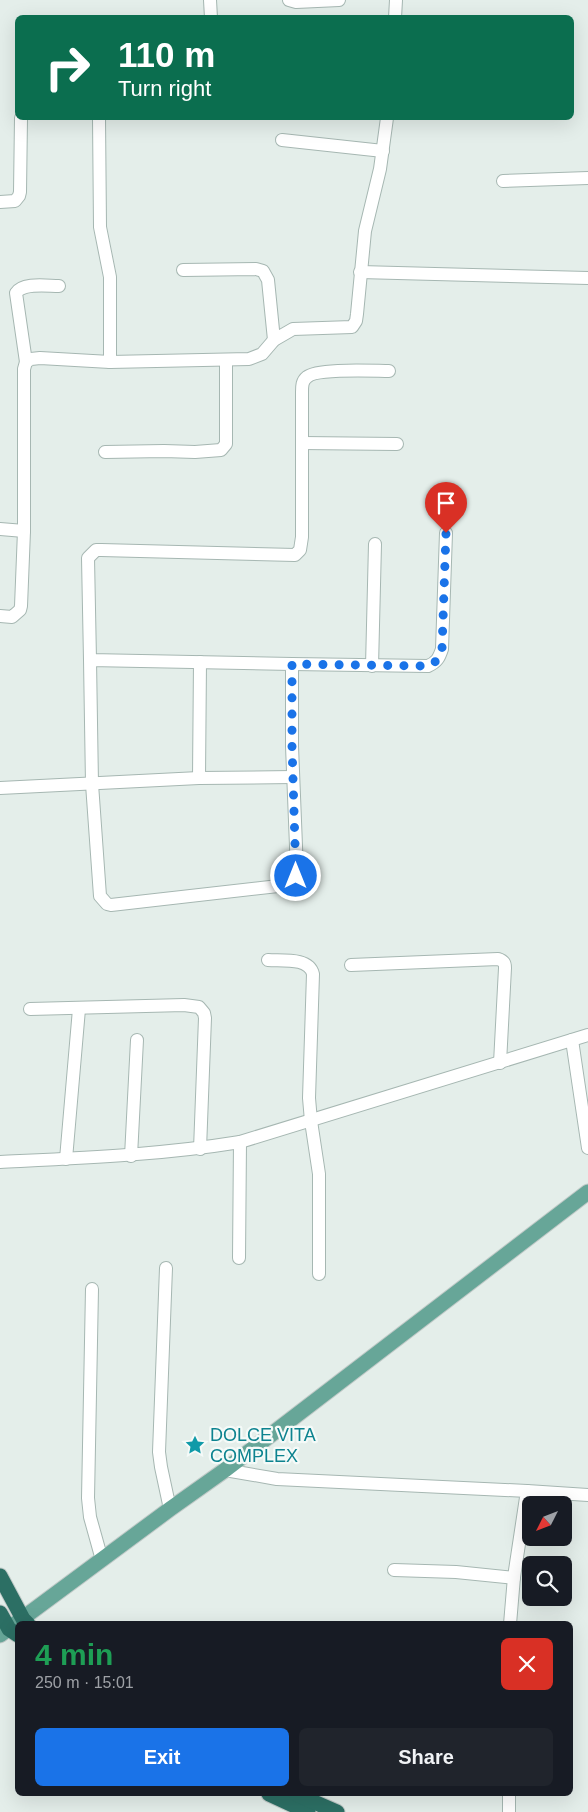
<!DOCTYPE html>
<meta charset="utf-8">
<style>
:root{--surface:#171b24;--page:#20242c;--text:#f1f3f6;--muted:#9ea1a6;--accent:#1a73e8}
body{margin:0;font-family:Arial,sans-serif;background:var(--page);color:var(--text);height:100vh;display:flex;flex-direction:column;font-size:19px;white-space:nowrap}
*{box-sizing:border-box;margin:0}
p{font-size:16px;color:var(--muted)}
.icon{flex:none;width:28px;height:28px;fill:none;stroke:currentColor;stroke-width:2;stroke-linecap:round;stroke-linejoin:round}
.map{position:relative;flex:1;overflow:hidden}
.sheet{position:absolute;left:15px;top:1621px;width:558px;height:175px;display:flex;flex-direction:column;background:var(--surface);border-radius:8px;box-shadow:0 5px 20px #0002}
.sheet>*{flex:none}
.top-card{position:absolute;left:15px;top:15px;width:559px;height:105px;border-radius:8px;box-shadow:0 5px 20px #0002;background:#0b6e4f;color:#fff;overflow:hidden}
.needle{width:32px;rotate:228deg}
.controls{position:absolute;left:522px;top:1496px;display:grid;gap:10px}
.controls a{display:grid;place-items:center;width:50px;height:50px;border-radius:8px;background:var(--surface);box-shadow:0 5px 20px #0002;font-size:25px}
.pin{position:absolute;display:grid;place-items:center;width:42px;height:42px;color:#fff;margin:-51px -21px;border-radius:50% 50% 50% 0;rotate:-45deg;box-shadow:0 0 5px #0007}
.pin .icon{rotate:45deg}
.me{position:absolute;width:55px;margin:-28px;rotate:0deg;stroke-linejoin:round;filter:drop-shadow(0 0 4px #0008)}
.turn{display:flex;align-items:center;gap:18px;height:105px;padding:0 20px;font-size:22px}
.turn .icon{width:65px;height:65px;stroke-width:2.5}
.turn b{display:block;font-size:35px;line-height:42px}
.round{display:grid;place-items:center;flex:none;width:52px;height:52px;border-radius:8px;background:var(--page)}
.headline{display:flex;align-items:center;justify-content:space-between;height:85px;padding:0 20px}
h1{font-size:30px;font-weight:600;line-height:38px;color:#1e9e55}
.cta{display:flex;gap:10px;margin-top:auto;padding:10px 20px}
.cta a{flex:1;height:58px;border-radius:8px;background:var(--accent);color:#fff;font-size:20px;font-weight:600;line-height:58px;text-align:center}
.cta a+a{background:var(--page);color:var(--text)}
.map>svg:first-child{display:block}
</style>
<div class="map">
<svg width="588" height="1812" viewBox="0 0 588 1812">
<rect width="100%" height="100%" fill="#e4eeea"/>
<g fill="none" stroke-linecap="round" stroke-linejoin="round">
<defs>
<g id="minor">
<path d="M210,0L211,18"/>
<path d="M289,0L296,2L339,0"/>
<path d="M395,18L396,0"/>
<path d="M99,118L100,227L110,277V362"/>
<path d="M282,140L383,151"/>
<path d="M503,181L588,178"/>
<path d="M0,202L15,201L19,196L20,192L21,118"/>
<path d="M183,270L256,269L263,271L268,280L274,340"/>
<path d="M360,272L588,278"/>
<path d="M26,362L16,293C23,282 47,286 59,286"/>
<path d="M302,443L397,444"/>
<path d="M105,452L164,451L195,452L221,450L226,444V360"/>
<path d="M0,529L24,531"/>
<path d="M0,616L12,617L20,610L21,606L24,531V369L26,362L31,359L40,358L110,362L249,359L262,354L274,340L293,329L352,327L356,321L357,314L365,231L380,169L387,118"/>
<path d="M90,660L92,784L100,896L107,904L111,905L287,885L294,880L297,871L292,746V664L90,660L88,558L96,550H101L295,555L300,550L302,537V392C302,386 302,381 307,377C317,368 374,371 389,371"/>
<path d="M200,662L199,778L293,777"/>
<path d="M292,664L428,666C437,662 439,658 442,649L446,533"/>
<path d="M372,666L375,544"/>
<path d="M0,788L199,778"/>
<path d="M268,960C282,961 309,957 313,974L309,1098L311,1121L319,1174V1274"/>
<path d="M351,965L498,959C504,961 505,963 505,968L500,1063"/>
<path d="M30,1009L184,1005L199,1007L204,1013L205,1018L200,1149"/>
<path d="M572,1040L588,1148"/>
<path d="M131,1156L137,1040"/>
<path d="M66,1159L79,1009"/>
<path d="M0,1162C81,1158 160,1155 240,1142L588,1035"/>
<path d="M239,1258L240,1142"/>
<path d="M166,1268L159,1452L161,1467L170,1509"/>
<path d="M92,1289L88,1498L90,1517L102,1560"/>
<path d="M225,1470L277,1479L527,1491L514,1577L510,1624"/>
<path d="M527,1491L588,1495"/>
<path d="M394,1570L456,1572L514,1578"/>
<path d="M509,1794V1812"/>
</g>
<path id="major" d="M0,1635L170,1509L225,1470L588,1192"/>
<g id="highway">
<path d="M0,1576L23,1619L28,1624"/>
<path d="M0,1613L9,1629L18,1635"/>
<path d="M269,1794L308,1812"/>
<path d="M296,1794L337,1812"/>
</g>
</defs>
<use href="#minor" stroke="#a6b7b2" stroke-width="14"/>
<use href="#major" stroke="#c1cac8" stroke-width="17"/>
<use href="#highway" stroke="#c1cac8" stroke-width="17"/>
<use href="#minor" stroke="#fff" stroke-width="12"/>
<use href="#major" stroke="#67a698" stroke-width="15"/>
<use href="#highway" stroke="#2c6f64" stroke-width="15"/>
</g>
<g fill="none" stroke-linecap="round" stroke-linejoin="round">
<path stroke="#1a73e8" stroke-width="9" stroke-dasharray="0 16.2" d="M296,876L292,746V664L428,666C437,662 439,658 442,649L446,533"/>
</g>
<defs>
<symbol id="sight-bare" viewBox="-9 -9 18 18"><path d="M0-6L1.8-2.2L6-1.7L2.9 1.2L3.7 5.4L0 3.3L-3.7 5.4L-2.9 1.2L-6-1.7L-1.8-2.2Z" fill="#0f9aa8" stroke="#f5faf8" stroke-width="2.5" paint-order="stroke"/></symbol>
</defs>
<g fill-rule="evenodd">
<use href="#sight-bare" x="181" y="1431" width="28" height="28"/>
</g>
<g text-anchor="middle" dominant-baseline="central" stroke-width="4.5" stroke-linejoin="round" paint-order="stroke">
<g font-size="18" fill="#0d838f" stroke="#f5faf8" text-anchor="start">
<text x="210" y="1435">DOLCE VITA<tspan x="210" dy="21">COMPLEX</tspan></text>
</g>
</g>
</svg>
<div class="controls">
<a><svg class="needle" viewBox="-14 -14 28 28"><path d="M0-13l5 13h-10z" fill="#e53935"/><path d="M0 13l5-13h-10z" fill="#9ea1a6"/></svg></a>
<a><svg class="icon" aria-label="search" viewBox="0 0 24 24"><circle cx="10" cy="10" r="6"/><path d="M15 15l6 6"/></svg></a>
</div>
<div class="pin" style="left:446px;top:533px;background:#d93025"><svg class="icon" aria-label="arrive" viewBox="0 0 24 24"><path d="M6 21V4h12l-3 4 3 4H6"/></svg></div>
<svg class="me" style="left:296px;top:876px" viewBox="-20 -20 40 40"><circle r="17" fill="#1a73e8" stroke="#fff" stroke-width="3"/><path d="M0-11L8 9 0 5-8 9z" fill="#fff"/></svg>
<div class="top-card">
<div class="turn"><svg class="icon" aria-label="right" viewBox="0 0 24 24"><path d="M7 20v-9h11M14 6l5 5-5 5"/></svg><div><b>110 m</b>Turn right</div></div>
</div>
<section class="sheet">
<div class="headline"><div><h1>4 min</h1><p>250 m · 15:01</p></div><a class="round" style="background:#d93025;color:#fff"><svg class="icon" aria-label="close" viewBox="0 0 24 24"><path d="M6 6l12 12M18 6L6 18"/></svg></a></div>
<div class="cta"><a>Exit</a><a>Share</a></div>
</section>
</div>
